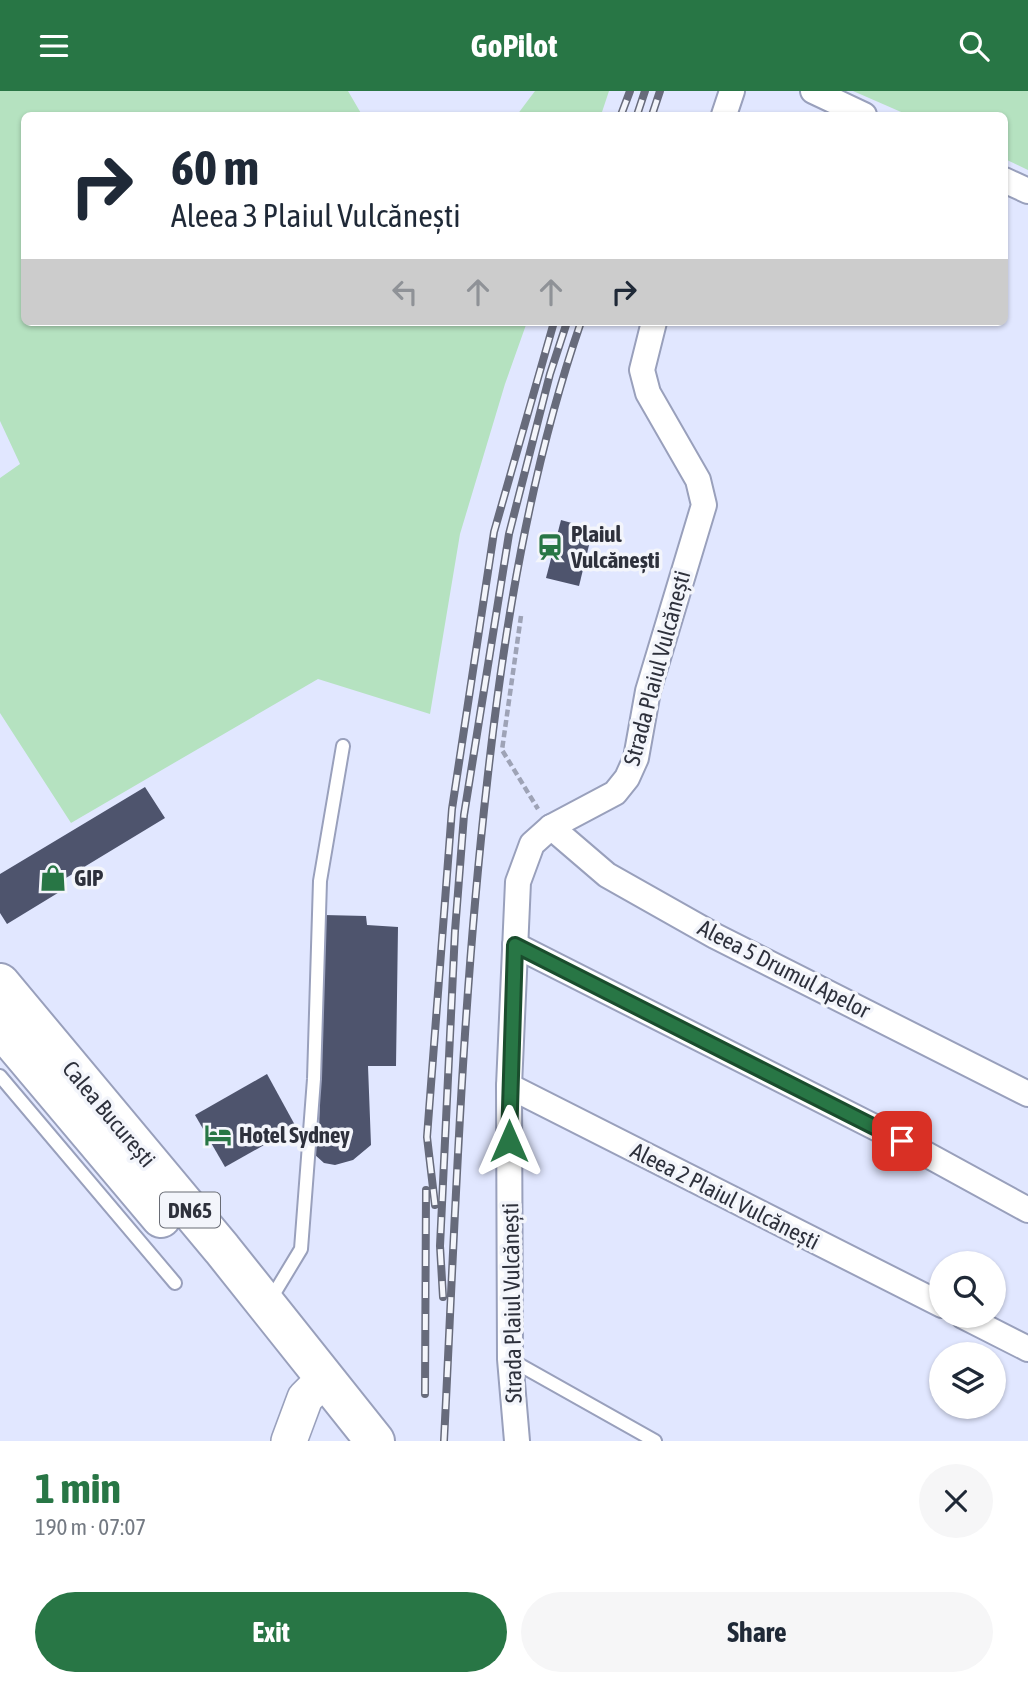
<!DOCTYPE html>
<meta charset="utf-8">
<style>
:root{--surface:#fff;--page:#f6f6f7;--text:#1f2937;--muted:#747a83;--accent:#287645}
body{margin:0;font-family:"Asap Condensed",sans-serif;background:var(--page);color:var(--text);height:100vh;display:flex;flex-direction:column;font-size:26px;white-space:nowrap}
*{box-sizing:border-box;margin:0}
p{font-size:23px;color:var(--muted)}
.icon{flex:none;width:38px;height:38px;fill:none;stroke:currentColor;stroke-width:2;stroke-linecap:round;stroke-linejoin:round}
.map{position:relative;height:1350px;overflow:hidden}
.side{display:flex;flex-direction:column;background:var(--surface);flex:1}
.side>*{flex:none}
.top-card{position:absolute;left:21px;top:21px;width:987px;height:214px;border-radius:10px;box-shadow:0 2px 5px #0004;background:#fff;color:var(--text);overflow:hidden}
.controls{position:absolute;left:929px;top:1160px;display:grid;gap:14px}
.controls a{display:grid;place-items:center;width:77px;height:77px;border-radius:50%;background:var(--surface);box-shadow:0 2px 5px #0004;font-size:35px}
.pin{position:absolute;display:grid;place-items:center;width:60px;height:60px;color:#fff;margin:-30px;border-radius:14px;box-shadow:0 4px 10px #0006}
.me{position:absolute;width:77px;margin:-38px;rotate:0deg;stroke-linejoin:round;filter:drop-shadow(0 0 5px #0008)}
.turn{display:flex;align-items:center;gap:24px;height:147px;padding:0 35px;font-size:32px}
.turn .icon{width:91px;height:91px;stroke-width:2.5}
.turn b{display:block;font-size:49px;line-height:60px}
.lanes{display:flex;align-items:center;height:66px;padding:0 35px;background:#0003;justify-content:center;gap:35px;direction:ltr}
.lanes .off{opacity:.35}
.round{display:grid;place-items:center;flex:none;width:74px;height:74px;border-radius:37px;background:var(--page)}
.overview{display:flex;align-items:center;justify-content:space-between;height:119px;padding:0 35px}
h1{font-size:42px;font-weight:700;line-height:52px;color:var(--accent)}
.primary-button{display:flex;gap:14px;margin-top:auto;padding:14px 35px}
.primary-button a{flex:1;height:80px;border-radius:42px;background:var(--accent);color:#fff;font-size:28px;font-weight:700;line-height:80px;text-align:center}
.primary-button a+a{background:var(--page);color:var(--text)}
header{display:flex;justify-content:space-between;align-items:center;height:91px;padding:0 35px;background:var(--accent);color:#fff;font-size:32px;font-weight:700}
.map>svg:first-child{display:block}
</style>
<header><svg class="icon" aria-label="menu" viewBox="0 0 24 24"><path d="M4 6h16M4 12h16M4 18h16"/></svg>GoPilot<svg class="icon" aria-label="search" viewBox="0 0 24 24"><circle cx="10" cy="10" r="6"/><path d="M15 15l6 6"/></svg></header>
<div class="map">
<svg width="1028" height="1350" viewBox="0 0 1028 1350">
<rect width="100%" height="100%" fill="#e1e7ff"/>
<g fill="#b5e2c0">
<path d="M0,0H348L362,24H24V231H527L505,293L460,443L430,623L318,588L71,732L0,622V387L20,373L0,330Z"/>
<path d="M535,0H609L601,24H517Z"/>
<path d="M853,0H1028V79L1005,68L1004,24H908Z"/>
</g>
<g fill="#4e546d">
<path d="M561,429L593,438L579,495L546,487Z"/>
<path d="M145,696L165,727L61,790L66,797L7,833L0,822V783Z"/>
<path d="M324,824L366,825L367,834L398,836L396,975H368L371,1054L353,1069L335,1074L324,1072L314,1063L313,1055L319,1042Z"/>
<path d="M267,983L296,1036L225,1076L195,1024Z"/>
</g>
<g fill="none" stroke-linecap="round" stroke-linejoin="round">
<defs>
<g id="lane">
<path d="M0,985L175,1192"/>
<path d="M269,1211L301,1158L314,988L320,790L343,655"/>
<path d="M511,1269L655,1350"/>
</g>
<g id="street">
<path d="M813,0L864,24"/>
<path d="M724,24L732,0"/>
<path d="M1004,89L1028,100"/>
<path d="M551,736L607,784L715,845L1028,1003"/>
<path d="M515,854L902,1050L1028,1119"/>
<path d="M509,995L942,1214"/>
<path d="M963,1225L1028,1258"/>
<path d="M517,1350L510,1268L509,995L518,791L532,753L551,736L615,702L627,687L636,667L648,600L704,414L698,389L648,302L642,279L654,231"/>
</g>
<path id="secondary" d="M289,1350L305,1307L324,1288"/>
<g id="primary">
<path d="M0,892L222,1158L375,1350"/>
<path d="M0,936L161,1127"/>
</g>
</defs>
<use href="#lane" stroke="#99a0bc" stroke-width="16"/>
<use href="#street" stroke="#99a0bc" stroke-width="28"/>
<use href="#secondary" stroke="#99a0bc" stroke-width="38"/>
<use href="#primary" stroke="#99a0bc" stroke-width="42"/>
<path stroke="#9ea3b6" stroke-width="4.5" stroke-dasharray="7 3.5" stroke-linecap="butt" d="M521,525L502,659L538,718"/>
<use href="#lane" stroke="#fff" stroke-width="12"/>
<use href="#street" stroke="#fff" stroke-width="24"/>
<use href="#secondary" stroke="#fff" stroke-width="35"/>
<use href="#primary" stroke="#fff" stroke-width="38"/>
<defs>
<g id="rail">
<path d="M621,24L630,0"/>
<path d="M637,24L645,0"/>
<path d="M652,24L660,0"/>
<path d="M435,1114L427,1046L452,718L494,441L554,231"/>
<path d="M443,1206L440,1155L455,840L464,724L509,443L550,283L567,231"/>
<path d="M425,1303L426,1099"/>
<path d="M444,1350C455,1130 462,911 487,692C504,537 530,379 581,231"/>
</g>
</defs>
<use href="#rail" stroke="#676b7b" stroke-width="8"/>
<use href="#rail" stroke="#f3f5fb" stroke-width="5" stroke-dasharray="16" stroke-linecap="butt"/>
</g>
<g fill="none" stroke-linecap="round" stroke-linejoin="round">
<defs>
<path id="route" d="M509,1050L515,854L902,1050"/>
</defs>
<use href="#route" stroke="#1a4d2d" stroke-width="18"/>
<use href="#route" stroke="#287645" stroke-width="12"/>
</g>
<defs>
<symbol id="station-bare" viewBox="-9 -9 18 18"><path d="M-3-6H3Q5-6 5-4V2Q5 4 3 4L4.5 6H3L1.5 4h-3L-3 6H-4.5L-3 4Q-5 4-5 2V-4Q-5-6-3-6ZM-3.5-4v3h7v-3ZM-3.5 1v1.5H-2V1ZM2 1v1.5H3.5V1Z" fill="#287645" stroke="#f3f5fb" stroke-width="2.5" paint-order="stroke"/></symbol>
<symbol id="shop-bare" viewBox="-9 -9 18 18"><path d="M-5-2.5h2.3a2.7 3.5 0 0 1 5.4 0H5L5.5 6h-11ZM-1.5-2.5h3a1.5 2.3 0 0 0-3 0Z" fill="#287645" stroke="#f3f5fb" stroke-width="2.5" paint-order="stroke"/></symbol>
<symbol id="hotel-bare" viewBox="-9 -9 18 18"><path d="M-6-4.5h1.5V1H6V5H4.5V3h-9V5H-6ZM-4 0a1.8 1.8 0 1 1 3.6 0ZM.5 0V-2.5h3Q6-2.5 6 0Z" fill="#287645" stroke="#f3f5fb" stroke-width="2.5" paint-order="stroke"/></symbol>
</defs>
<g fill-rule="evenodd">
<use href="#station-bare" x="531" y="437" width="38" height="38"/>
<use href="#shop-bare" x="34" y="768" width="38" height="38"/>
<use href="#hotel-bare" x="199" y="1025" width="38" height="38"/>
</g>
<g text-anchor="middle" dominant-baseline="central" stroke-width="7" stroke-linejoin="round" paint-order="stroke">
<rect fill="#f3f5fb" stroke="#696c75" stroke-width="2" x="160" y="1101.5" width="60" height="35" rx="5"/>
<g font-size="21" font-weight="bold" fill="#2e313c">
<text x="190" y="1119">DN65</text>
</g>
<g font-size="23" font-weight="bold" fill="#2e313c" stroke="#f3f5fb" text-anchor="start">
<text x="571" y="443">Plaiul<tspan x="571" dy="26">Vulcănești</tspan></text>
<text x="74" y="787">GIP</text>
<text x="239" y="1044">Hotel Sydney</text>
</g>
<g font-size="23" fill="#2e313c" stroke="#f3f5fb">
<text transform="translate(657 577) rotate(-75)">Strada Plaiul Vulcănești</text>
<text transform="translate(784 878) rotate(27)">Aleea 5 Drumul Apelor</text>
<text transform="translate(109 1023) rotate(50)">Calea București</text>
<text transform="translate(725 1105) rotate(27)">Aleea 2 Plaiul Vulcănești</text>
<text transform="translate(512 1212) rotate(-91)">Strada Plaiul Vulcănești</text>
</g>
</g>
</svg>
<div class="controls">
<a><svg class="icon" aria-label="search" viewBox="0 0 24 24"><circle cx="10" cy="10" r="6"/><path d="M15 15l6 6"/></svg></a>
<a><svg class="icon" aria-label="layers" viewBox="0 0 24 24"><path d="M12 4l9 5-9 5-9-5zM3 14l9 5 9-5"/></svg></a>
</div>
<div class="pin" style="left:902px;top:1050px;background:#d93025"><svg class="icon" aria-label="arrive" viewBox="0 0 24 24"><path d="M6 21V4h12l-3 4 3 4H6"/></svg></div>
<svg class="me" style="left:509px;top:1050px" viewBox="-20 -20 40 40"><path d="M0-17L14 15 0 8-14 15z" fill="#287645" stroke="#fff" stroke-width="4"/></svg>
<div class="top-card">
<div class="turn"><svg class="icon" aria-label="right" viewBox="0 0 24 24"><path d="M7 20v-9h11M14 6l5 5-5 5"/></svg><div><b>60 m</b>Aleea 3 Plaiul Vulcănești</div></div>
<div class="lanes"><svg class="icon off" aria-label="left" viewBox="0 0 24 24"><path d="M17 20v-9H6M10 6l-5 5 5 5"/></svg><svg class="icon off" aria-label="ahead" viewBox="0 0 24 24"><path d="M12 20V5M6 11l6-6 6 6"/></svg><svg class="icon off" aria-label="ahead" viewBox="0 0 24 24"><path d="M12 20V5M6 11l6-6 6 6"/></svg><svg class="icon" aria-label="right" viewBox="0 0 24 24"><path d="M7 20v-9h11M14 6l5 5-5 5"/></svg></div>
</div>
</div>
<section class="side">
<div class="overview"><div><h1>1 min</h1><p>190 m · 07:07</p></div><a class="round"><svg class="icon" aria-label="close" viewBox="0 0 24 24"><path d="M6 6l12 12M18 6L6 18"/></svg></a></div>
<div class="primary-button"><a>Exit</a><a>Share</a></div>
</section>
